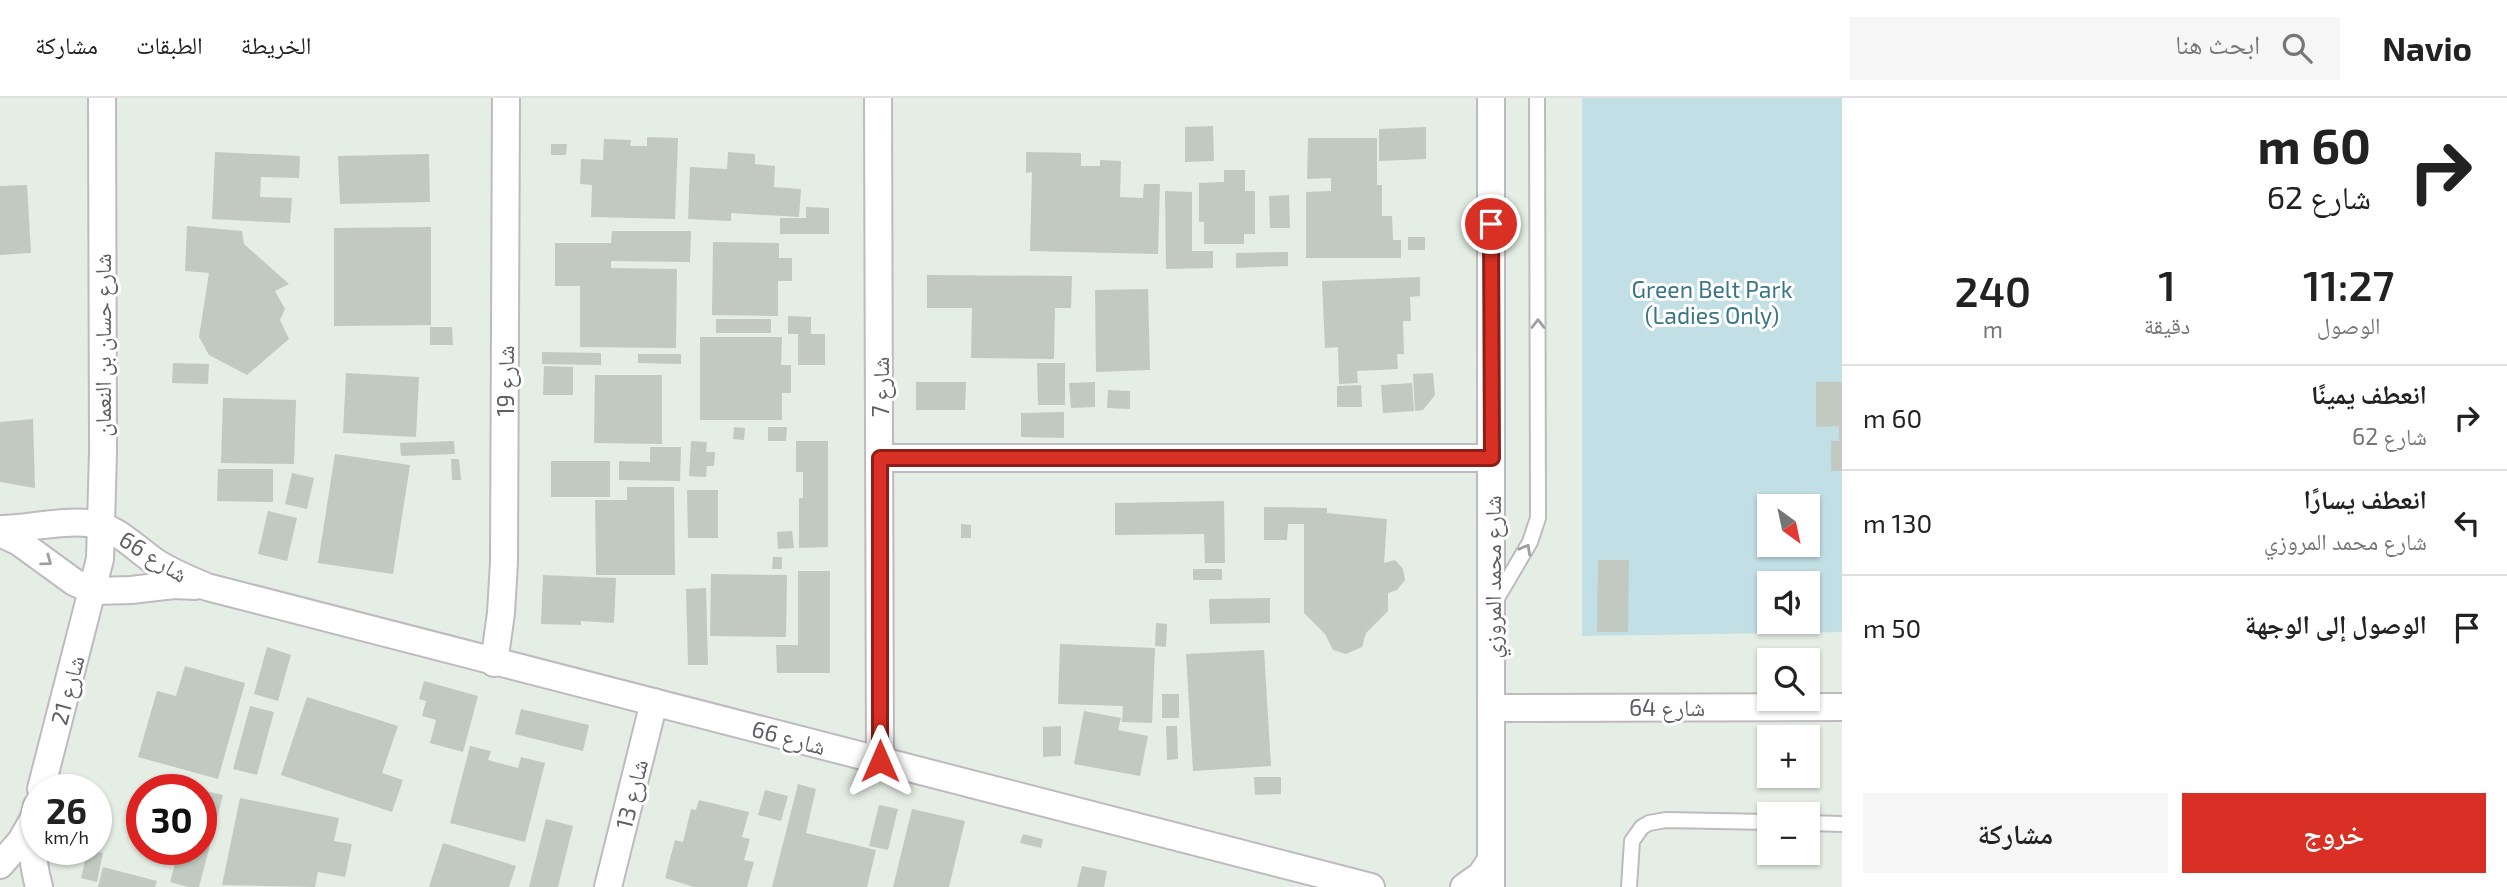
<!DOCTYPE html>
<html lang="ar">
<meta charset="utf-8">
<style>
:root{--surface:#fff;--page:#f6f6f6;--text:#222;--muted:#767676;--line:#e0e0e0;--accent:#d93025}
body{margin:0;font-family:"Exo 2","Noto Naskh Arabic",sans-serif;background:var(--page);color:var(--text);direction:rtl;height:100vh;display:flex;flex-direction:column;font-size:26px;white-space:nowrap}
*{box-sizing:border-box;margin:0}
p{font-size:23px;color:var(--muted)}
.icon{flex:none;width:38px;height:38px;fill:none;stroke:currentColor;stroke-width:2;stroke-linecap:round;stroke-linejoin:round}
.map{position:relative;flex:1;overflow:hidden;direction:ltr}
.panel{display:flex;flex-direction:column;background:var(--surface);width:665px}
.panel>*{flex:none}
.guide{background:#fff;color:var(--text);overflow:hidden}
.needle{width:46px;rotate:147deg}
.controls{position:absolute;left:1757px;top:396px;display:grid;gap:14px}
.controls a{display:grid;place-items:center;width:63px;height:63px;border-radius:0px;background:var(--surface);box-shadow:0 2px 5px #0004;font-size:35px}
.speed{position:absolute;left:21px;top:676px;display:flex;gap:14px;font-size:35px;font-weight:700;text-align:center}
.speed>*{display:grid;place-content:center;width:91px;height:91px;border-radius:50%;background:var(--surface);box-shadow:0 2px 5px #0004;line-height:1}
.speed small{font-size:18px;font-weight:400}
.speed .limit{border:10px solid #d22;background:#fff;color:#111}
.pin{position:absolute;display:grid;place-items:center;width:60px;height:60px;color:#fff;margin:-30px;border:4px solid #fff;border-radius:50%;box-shadow:0 2px 7px #0007}
.me{position:absolute;width:77px;margin:-38px;rotate:0deg;stroke-linejoin:round;filter:drop-shadow(0 0 5px #0008)}
.turn{display:flex;align-items:center;gap:24px;height:147px;padding:0 21px;font-size:32px}
.turn .icon{width:91px;height:91px;stroke-width:2.5}
.turn b{display:block;font-size:49px;line-height:60px}
.eta{display:flex;justify-content:space-evenly;align-items:center;height:119px;text-align:center}
.eta b{font-size:42px;font-weight:600;line-height:49px}
.primary-button{display:flex;gap:14px;margin-top:auto;padding:14px 21px}
.primary-button a{flex:1;height:80px;border-radius:0px;background:var(--accent);color:#fff;font-size:28px;font-weight:600;line-height:80px;text-align:center}
.primary-button a+a{background:var(--page);color:var(--text)}
ul{padding:0;list-style:none}
li{display:flex;align-items:center;gap:21px;height:105px;padding:0 21px;border-top:2px solid var(--line)}
li div{flex:1}
li b{display:block;font-size:26px}
li em{font-style:normal}
header{display:flex;align-items:center;gap:42px;box-sizing:border-box;height:98px;padding:0 35px;background:var(--surface);border-bottom:2px solid var(--line)}
header strong{font-size:33px}
nav{display:flex;gap:38px;margin-inline-start:auto;font-size:24px}
.search{width:490px;height:63px;background:var(--page);display:flex;align-items:center;gap:18px;box-sizing:border-box;padding:0 24px;border-radius:0px;color:var(--muted);font-size:26px}
main{display:flex;flex:1;min-height:0}
.map>svg:first-child{display:block}
</style>
<header>
<strong>Navio</strong>
<div class="search"><svg class="icon" aria-label="search" viewBox="0 0 24 24"><circle cx="10" cy="10" r="6"/><path d="M15 15l6 6"/></svg>ابحث هنا</div>
<nav><a>الخريطة</a><a>الطبقات</a><a>مشاركة</a></nav>
</header>
<main>
<section class="panel">
<div class="guide">
<div class="turn"><svg class="icon" aria-label="right" viewBox="0 0 24 24"><path d="M7 20v-9h11M14 6l5 5-5 5"/></svg><div><b>60 m</b>شارع 62</div></div>
</div>
<div class="eta">
<div><b>11:27</b><p>الوصول</p></div>
<div><b>1</b><p>دقيقة</p></div>
<div><b>240</b><p>m</p></div>
</div>
<ul>
<li><svg class="icon" aria-label="right" viewBox="0 0 24 24"><path d="M7 20v-9h11M14 6l5 5-5 5"/></svg><div><b>انعطف يمينًا</b><p>شارع 62</p></div><em>60 m</em></li>
<li><svg class="icon" aria-label="left" viewBox="0 0 24 24"><path d="M17 20v-9H6M10 6l-5 5 5 5"/></svg><div><b>انعطف يسارًا</b><p>شارع محمد المروزي</p></div><em>130 m</em></li>
<li><svg class="icon" aria-label="arrive" viewBox="0 0 24 24"><path d="M6 21V4h12l-3 4 3 4H6"/></svg><div><b>الوصول إلى الوجهة</b></div><em>50 m</em></li>
</ul>
<div class="primary-button"><a>خروج</a><a>مشاركة</a></div>
</section>
<div class="map">
<svg width="1842" height="789" viewBox="0 0 1842 789">
<rect width="100%" height="100%" fill="#e5eee4"/>
<path fill="#c1dfe5" fill-rule="evenodd" d="M1582,0H1842V534L1582,538ZM1769,408H1808V446H1769ZM1769,485H1808V523H1769Z"/>
<g fill="#c2c9c0">
<path d="M1213,28L1214,63L1185,64V29Z"/>
<path d="M1426,29V61L1379,63V31Z"/>
<path d="M647,39L678,40L675,121L591,119L592,87L580,86L581,61L603,62L604,41L631,42L630,48H647Z"/>
<path d="M1308,40H1377V87H1382V118H1392L1393,142H1401V160H1306V94L1331,93V80L1307,81Z"/>
<path d="M551,46H567L566,57H551Z"/>
<path d="M215,54L300,58L299,80L261,79L260,99L292,100L290,125L212,121Z"/>
<path d="M728,54L755,56V66L775,68L774,89L801,91L799,119L731,115V123L688,121L690,69L727,71Z"/>
<path d="M1026,54L1081,55V68H1100V62L1121,63L1120,99L1143,100L1144,86H1160L1158,156L1030,153L1032,74L1026,75Z"/>
<path d="M429,56L430,104L340,106L338,58Z"/>
<path d="M1224,72H1245V93H1255V136H1244V146H1204V124H1199V85L1224,84Z"/>
<path d="M27,87L31,155L0,157V88Z"/>
<path d="M1165,93L1192,94V153H1213V170L1166,171Z"/>
<path d="M1289,97L1290,130H1270L1269,98Z"/>
<path d="M806,109L829,110V136H780V120H806Z"/>
<path d="M187,128L242,133L244,146L289,186L275,193L285,211L280,222L289,241L247,277L209,257L199,239L209,175L185,173Z"/>
<path d="M431,129V227L334,228V130Z"/>
<path d="M612,133H691L690,164L611,163V170L677,171L676,250L580,249V188H555V145H611Z"/>
<rect x="1408" y="139" width="17" height="13"/>
<path d="M713,144L779,145V160H792V183H778V218L712,217Z"/>
<path d="M1288,154V168L1236,170V155Z"/>
<path d="M927,177L1072,178L1071,210H1055L1054,261L971,260L972,210H927Z"/>
<path d="M1420,179V198L1410,199L1411,223H1403L1404,256H1397L1398,271L1357,273L1358,285L1339,286L1338,249L1325,250L1322,183Z"/>
<path d="M1148,191L1150,272L1096,274L1095,192Z"/>
<path d="M788,218L811,219V236H825V267H798V236H788Z"/>
<rect x="716" y="221" width="55" height="14"/>
<path d="M430,229H452L453,247H430Z"/>
<path d="M700,239H782L781,267H791V295H782V322H700Z"/>
<path d="M542,254L601,255V267L542,266Z"/>
<path d="M638,256H681V266L638,265Z"/>
<path d="M173,265L209,266L208,286L172,285Z"/>
<path d="M1037,265H1065V307H1038Z"/>
<path d="M544,268L573,269V297H543Z"/>
<path d="M346,275L419,279L416,339L343,335Z"/>
<path d="M1433,275L1435,297L1423,312L1415,313L1413,276Z"/>
<path d="M595,277H662V346L594,345Z"/>
<path d="M916,284H966L965,312H916Z"/>
<path d="M1095,284V309L1071,310L1069,285Z"/>
<path d="M1816,284H1842V373H1831V343H1839V328L1816,329Z"/>
<path d="M1412,285L1414,313L1383,315L1381,287Z"/>
<path d="M1361,287L1362,309H1337V288Z"/>
<path d="M1108,292L1130,293V311L1107,310Z"/>
<path d="M223,300L296,302L294,366L221,365Z"/>
<path d="M1064,314V340L1021,339V315Z"/>
<path d="M33,321L35,390L0,384V324Z"/>
<path d="M734,329L745,330L744,342L733,341Z"/>
<path d="M768,329H787L786,343H768Z"/>
<path d="M454,343L455,356L401,358L400,345Z"/>
<path d="M691,343L707,344L706,354H715L714,368H707L706,379L689,378Z"/>
<path d="M796,343H828V449L799,450V400H803V374H796Z"/>
<path d="M650,349H681L680,383L619,382V363L650,364Z"/>
<path d="M335,356L410,367L393,476L318,465Z"/>
<path d="M451,361H459L461,382H452Z"/>
<rect x="551" y="363" width="59" height="36"/>
<path d="M218,371H273V404L217,403Z"/>
<path d="M292,375L314,380L307,411L285,406Z"/>
<path d="M627,389H674L675,477H596L595,402H627Z"/>
<path d="M687,392H718V440H688Z"/>
<path d="M1224,403L1225,465H1205L1204,436L1115,437V405Z"/>
<path d="M1264,409L1327,410V415L1387,421L1384,465L1395,462L1403,471L1405,482L1397,492L1388,495V513L1366,535L1362,549L1346,556L1333,552L1325,536L1304,515V426H1288L1287,442H1264Z"/>
<path d="M268,413L297,420L287,463L258,456Z"/>
<path d="M961,426L971,427V440H961Z"/>
<path d="M792,433L794,450L778,451L777,434Z"/>
<path d="M773,459H782V471H772Z"/>
<path d="M1598,462H1629L1628,534H1597Z"/>
<rect x="1193" y="471" width="29" height="11"/>
<path d="M798,473H830V575H777L776,547H798Z"/>
<path d="M711,476L787,477L786,539L710,538Z"/>
<path d="M543,477L616,480L614,525L581,523V527L541,526Z"/>
<path d="M706,490L708,567H688L686,491Z"/>
<path d="M1270,500V525L1210,526L1209,501Z"/>
<path d="M1156,525L1167,526L1166,549L1155,548Z"/>
<path d="M1060,546L1155,550L1152,625L1122,624L1123,608L1058,606Z"/>
<path d="M267,549L291,557L278,603L254,596Z"/>
<path d="M1264,552L1271,668L1193,673L1186,556Z"/>
<path d="M185,568L245,585L218,681L138,659L157,593L176,598Z"/>
<path d="M424,583L478,598L463,654L430,645L436,622L422,618L426,603L419,601Z"/>
<rect x="1162" y="596" width="17" height="24"/>
<path d="M307,599L398,628L382,675L403,682L392,714L281,677Z"/>
<path d="M250,608L274,614L257,677L233,671Z"/>
<path d="M521,611L589,627L583,653L515,636Z"/>
<path d="M1084,613L1121,620L1118,632L1148,638L1140,678L1074,666Z"/>
<path d="M1061,628V658L1043,659V629Z"/>
<path d="M1166,628H1177L1178,661L1167,662Z"/>
<path d="M470,648L491,653L488,662L518,670L521,659L545,665L525,744L450,725Z"/>
<path d="M1254,679H1281V696L1255,697Z"/>
<path d="M798,686L816,691L806,735L876,752L867,789H772Z"/>
<path d="M201,692L223,697L199,789H188L170,784L179,751H201Z"/>
<path d="M765,692L788,698L781,723L758,717Z"/>
<path d="M240,700L339,720L334,743L352,746L345,779L318,774L315,789L222,787Z"/>
<path d="M699,702L749,714L742,739L750,741L744,762L754,764L747,789H694L665,780L675,742L683,744L691,711L696,712Z"/>
<path d="M879,707L898,711L888,752L869,748Z"/>
<path d="M912,711L965,723L949,789H893Z"/>
<path d="M546,721L573,728L558,789H529Z"/>
<path d="M1023,736L1043,741L1041,750L1020,745Z"/>
<path d="M443,745L516,768L509,789H429Z"/>
<path d="M88,751L103,755L97,784L81,780Z"/>
<path d="M1082,768L1107,773L1104,789H1077Z"/>
<path d="M103,769L157,783L155,789H98Z"/>
</g>
<g fill="none" stroke-linecap="round" stroke-linejoin="round">
<defs>
<g id="lane">
<path d="M1496,502L1530,444L1538,420L1537,0"/>
<path d="M1808,725L1842,726"/>
<path d="M1629,789L1632,743L1642,729L1649,725L1666,722L1769,724"/>
</g>
<g id="street">
<path d="M878,0L880,662"/>
<path d="M1491,0V789"/>
<path d="M880,360H1491"/>
<path d="M0,431C27,431 63,422 87,425C117,428 134,450 157,465C173,475 190,482 207,489L1371,789"/>
<path d="M0,435L19,444L74,484L93,493L131,492L174,487L195,488"/>
<path d="M494,565L501,515L504,464L506,0"/>
<path d="M1492,610L1842,609"/>
<path d="M41,691L100,461L103,355L102,0"/>
<path d="M37,708C30,734 32,763 39,789"/>
<path d="M0,767L21,743L33,722"/>
<path d="M608,789L654,604"/>
<path d="M1464,789L1481,777L1491,762"/>
</g>
</defs>
<use href="#lane" stroke="#bfb9c0" stroke-width="18"/>
<use href="#street" stroke="#bfb9c0" stroke-width="30"/>
<use href="#lane" stroke="#fff" stroke-width="14"/>
<use href="#street" stroke="#fff" stroke-width="26"/>
</g>
<defs><path id="oneway-chevron" d="M-2-3.5L2.5 0L-2 3.5" fill="none" stroke-width="1.6" stroke-linecap="round" stroke-linejoin="round" transform="scale(1.75)"/></defs>
<g stroke="#a19da2">
<use href="#oneway-chevron" transform="translate(1538 226) rotate(-90)"/>
<use href="#oneway-chevron" transform="translate(1526 451) rotate(-61)"/>
<use href="#oneway-chevron" transform="translate(47 463) rotate(36)"/>
</g>
<g fill="none" stroke-linecap="round" stroke-linejoin="round">
<defs>
<path id="route" d="M880,663V360H1492L1491,126"/>
</defs>
<use href="#route" stroke="#8d1f18" stroke-width="18"/>
<use href="#route" stroke="#d93025" stroke-width="12"/>
</g>
<g text-anchor="middle" dominant-baseline="central" stroke-width="6" stroke-linejoin="round" paint-order="stroke">
<g font-size="23" fill="#397586" stroke="#fff">
<text x="1712" y="191">Green Belt Park<tspan x="1712" dy="26">(Ladies Only)</tspan></text>
</g>
<g font-size="23" fill="#625c64" stroke="#fff">
<text transform="translate(102 247) rotate(-90)">شارع حسان بن النعمان</text>
<text transform="translate(505 283) rotate(-90)">شارع 19</text>
<text transform="translate(880 289) rotate(-90)">شارع 7</text>
<text transform="translate(154 458) rotate(32)">شارع 66</text>
<text transform="translate(1492 479) rotate(-90)">شارع محمد المروزي</text>
<text transform="translate(67 592) rotate(-75)">شارع 21</text>
<text x="1667" y="609">شارع 64</text>
<text transform="translate(789 639) rotate(15)">شارع 66</text>
<text transform="translate(631 696) rotate(-76)">شارع 13</text>
</g>
</g>
</svg>
<div class="controls">
<a><svg class="needle" viewBox="-14 -14 28 28"><path d="M0-13l5 13h-10z" fill="#e53935"/><path d="M0 13l5-13h-10z" fill="#767676"/></svg></a>
<a><svg class="icon" aria-label="sound" viewBox="0 0 24 24"><path d="M4 9h4l5-4v14l-5-4H4zM17 9q2 3 0 6"/></svg></a>
<a><svg class="icon" aria-label="search" viewBox="0 0 24 24"><circle cx="10" cy="10" r="6"/><path d="M15 15l6 6"/></svg></a>
<a>+</a>
<a>−</a>
</div>
<div class="speed"><div>26<small>km/h</small></div><div class="limit">30</div></div>
<div class="pin" style="left:1491px;top:126px;background:#d93025"><svg class="icon" aria-label="arrive" viewBox="0 0 24 24"><path d="M6 21V4h12l-3 4 3 4H6"/></svg></div>
<svg class="me" style="left:880px;top:663px" viewBox="-20 -20 40 40"><path d="M0-17L14 15 0 8-14 15z" fill="#d93025" stroke="#fff" stroke-width="4"/></svg>
</div>
</main>
